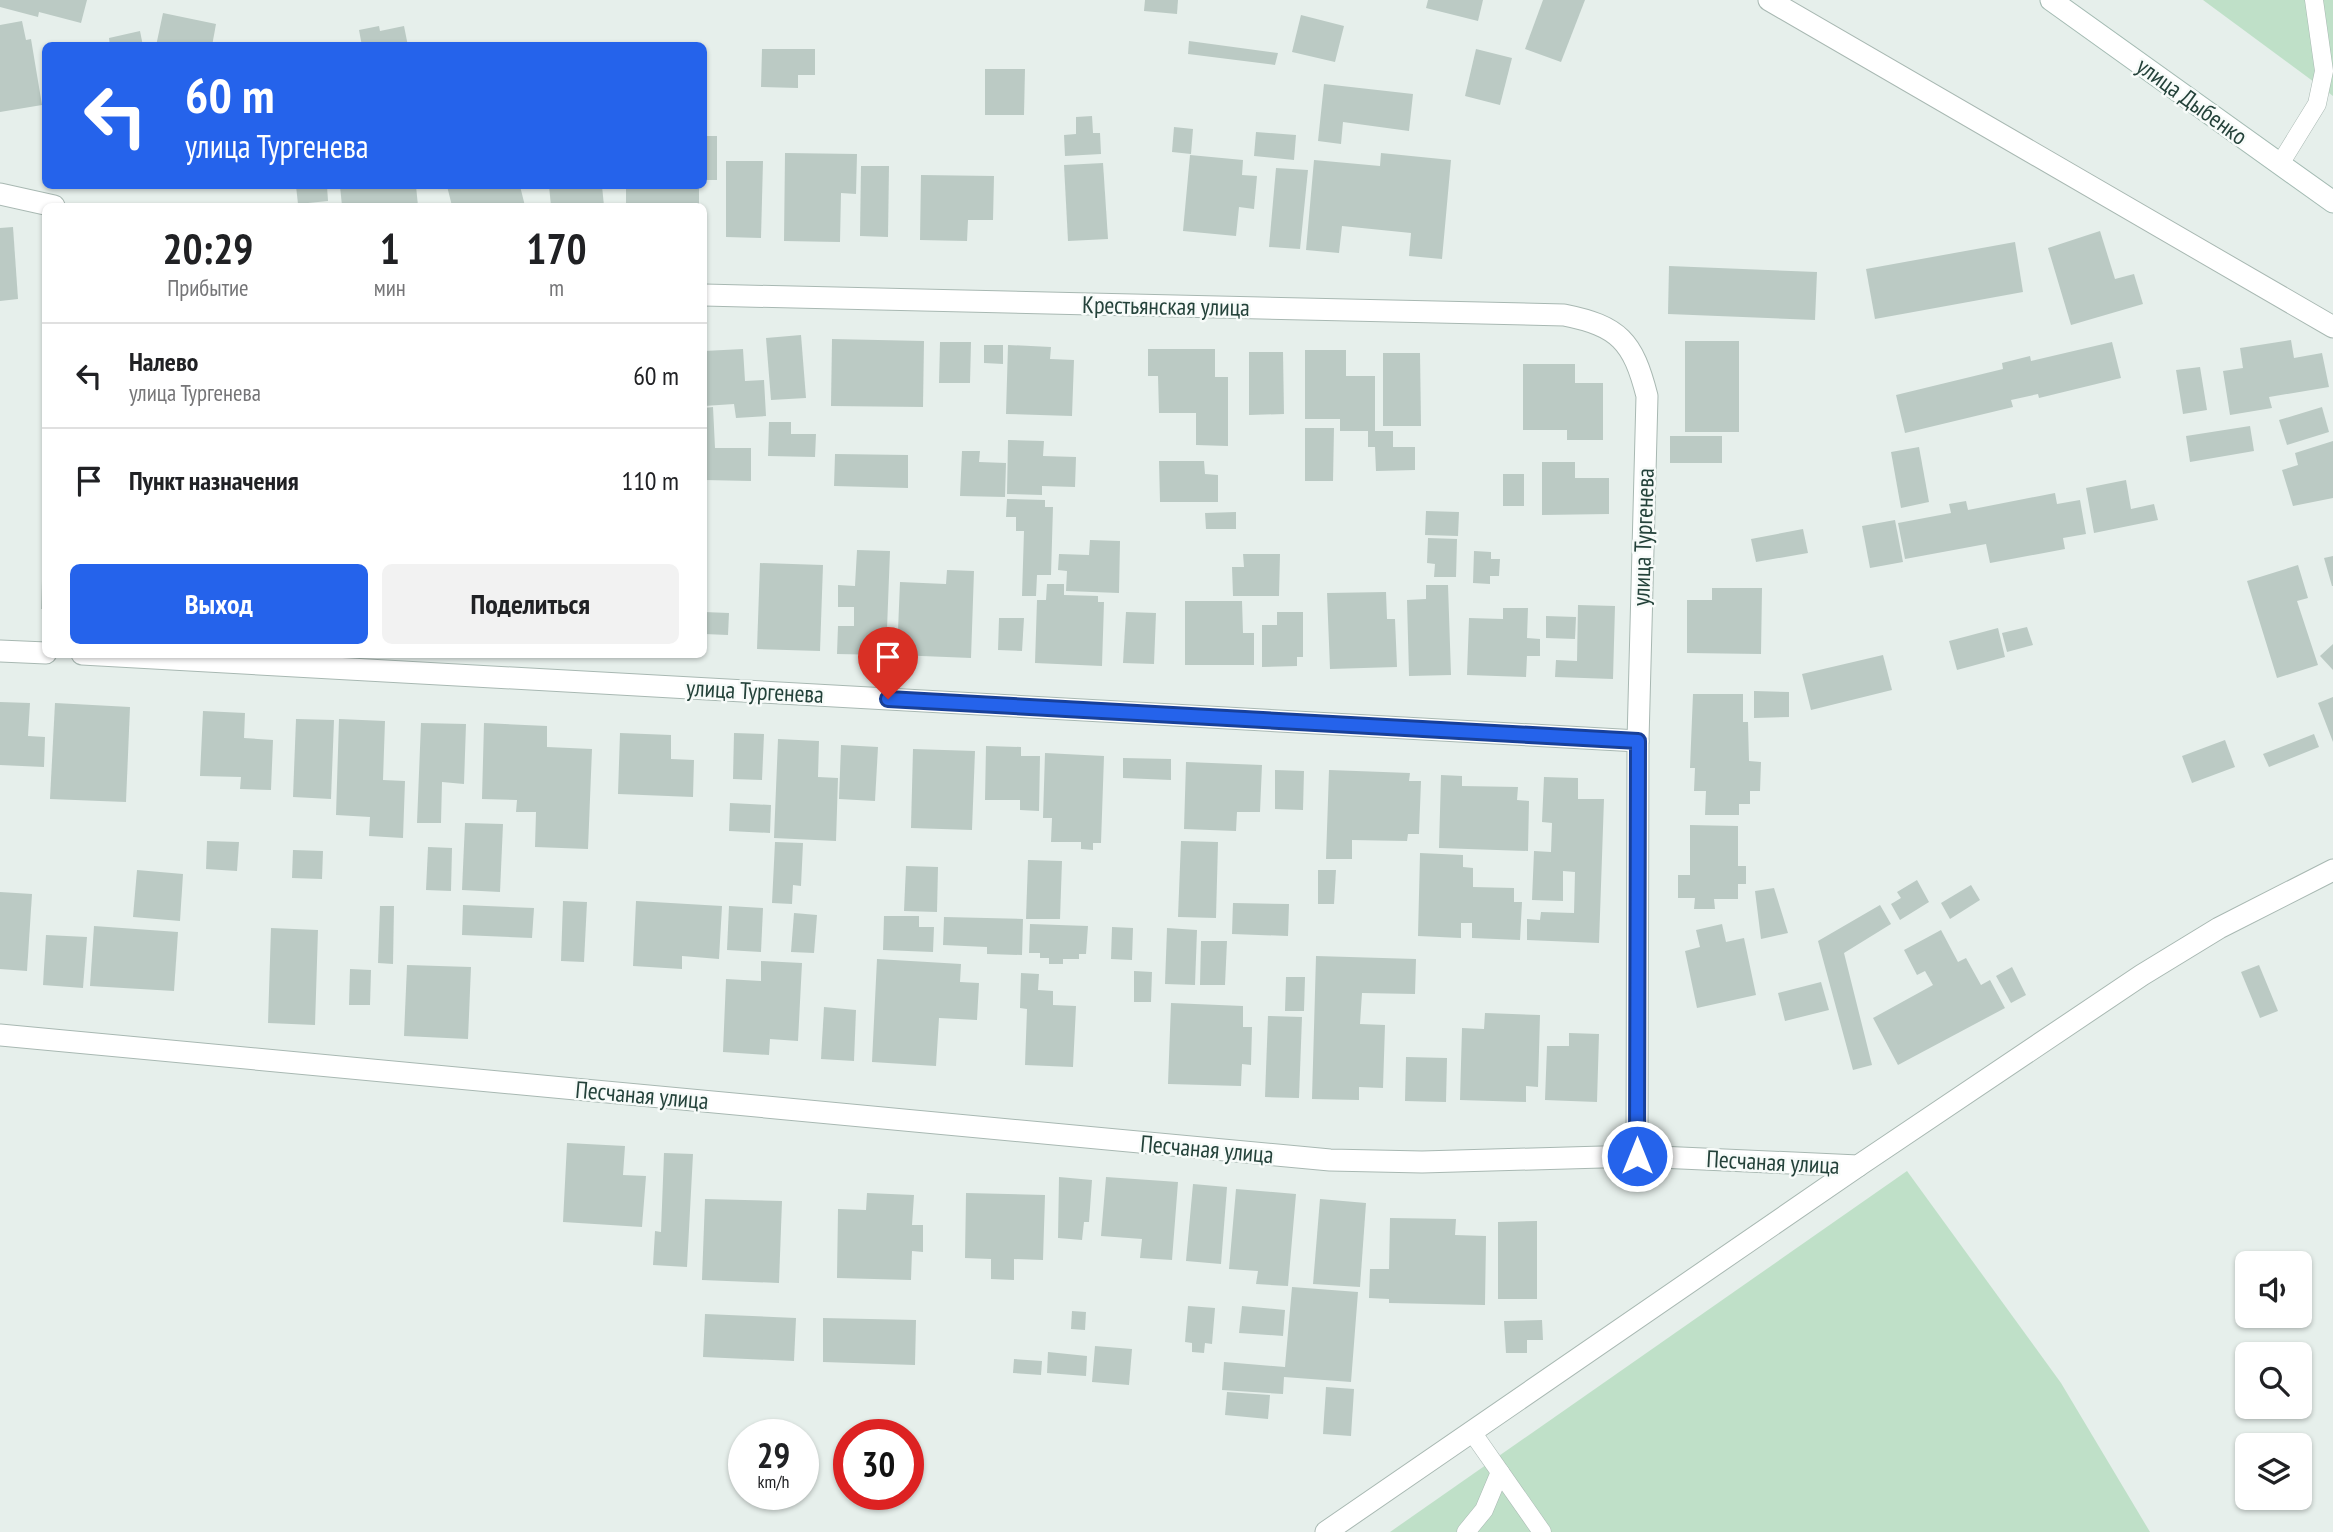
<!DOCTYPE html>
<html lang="ru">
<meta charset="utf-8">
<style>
:root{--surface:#fff;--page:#f2f2f2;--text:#202124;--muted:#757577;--line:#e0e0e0;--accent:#2563eb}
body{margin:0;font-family:"PT Sans Narrow",sans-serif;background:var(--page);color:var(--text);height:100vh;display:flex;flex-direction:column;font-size:26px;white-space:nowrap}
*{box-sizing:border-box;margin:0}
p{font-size:23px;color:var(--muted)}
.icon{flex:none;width:38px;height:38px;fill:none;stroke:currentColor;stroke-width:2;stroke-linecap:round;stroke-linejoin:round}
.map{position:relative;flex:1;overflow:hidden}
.panel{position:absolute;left:42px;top:203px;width:665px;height:455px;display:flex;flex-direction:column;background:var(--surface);border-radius:10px;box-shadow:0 2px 5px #0004}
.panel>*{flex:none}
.banner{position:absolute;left:42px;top:42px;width:665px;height:147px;border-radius:10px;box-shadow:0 2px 5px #0004;background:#2563eb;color:#fff;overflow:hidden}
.controls{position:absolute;left:2235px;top:1251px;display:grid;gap:14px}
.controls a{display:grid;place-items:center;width:77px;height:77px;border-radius:10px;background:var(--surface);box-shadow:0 2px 5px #0004;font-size:35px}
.speed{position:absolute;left:728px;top:1419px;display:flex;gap:14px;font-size:35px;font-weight:700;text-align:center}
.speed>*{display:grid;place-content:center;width:91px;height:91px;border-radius:50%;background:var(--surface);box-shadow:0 2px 5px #0004;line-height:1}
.speed small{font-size:18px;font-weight:400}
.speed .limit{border:10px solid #d22;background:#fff;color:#111}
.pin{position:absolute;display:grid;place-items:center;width:60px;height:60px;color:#fff;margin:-72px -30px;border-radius:50% 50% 50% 0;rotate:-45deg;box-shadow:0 0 7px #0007}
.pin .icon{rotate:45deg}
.me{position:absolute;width:77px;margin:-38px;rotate:0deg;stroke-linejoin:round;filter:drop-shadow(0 0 5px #0008)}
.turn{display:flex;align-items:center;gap:24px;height:147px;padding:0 28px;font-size:32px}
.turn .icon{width:91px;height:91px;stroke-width:2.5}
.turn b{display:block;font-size:49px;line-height:60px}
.eta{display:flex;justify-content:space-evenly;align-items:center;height:119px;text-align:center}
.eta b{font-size:42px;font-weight:800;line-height:49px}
.button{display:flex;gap:14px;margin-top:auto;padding:14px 28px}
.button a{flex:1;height:80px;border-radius:10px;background:var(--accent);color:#fff;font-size:28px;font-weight:800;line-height:80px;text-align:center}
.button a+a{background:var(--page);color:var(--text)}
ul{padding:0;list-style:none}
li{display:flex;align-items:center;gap:21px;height:105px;padding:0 28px;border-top:2px solid var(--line)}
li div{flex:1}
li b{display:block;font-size:26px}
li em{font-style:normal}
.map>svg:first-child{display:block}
</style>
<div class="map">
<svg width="2333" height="1532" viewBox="0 0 2333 1532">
<rect width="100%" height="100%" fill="#e6efeb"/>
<g fill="#bfe0c8">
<path d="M2203,0H2333V96Z"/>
<path d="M1907,1171L2061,1383L2150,1532H1390Z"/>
</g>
<g fill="#bbcac4">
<path d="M0,0H87L81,23L39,12L38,17L0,7Z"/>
<path d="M1145,0H1178L1177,14L1144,11Z"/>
<path d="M1428,0H1483L1478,21L1426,8Z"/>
<path d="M1543,0H1585L1561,62L1525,49Z"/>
<path d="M163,13L216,24L212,46H156Z"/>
<path d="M1301,15L1344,26L1335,62L1292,52Z"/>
<path d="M22,21L26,40L31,39L42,105L0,112V25Z"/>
<path d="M379,26L380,31L404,26L408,46H362L359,30Z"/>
<path d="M140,31L143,46H110L109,38Z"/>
<path d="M1189,41L1278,53L1275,65L1188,54Z"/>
<path d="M762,49H815V75H798V88L761,87Z"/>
<path d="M1476,49L1512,58L1500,105L1465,96Z"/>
<path d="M985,69H1025L1024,115H985Z"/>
<path d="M1324,84L1413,94L1409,131L1343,122L1341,144L1318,141Z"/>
<path d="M1092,116L1093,133H1100L1101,154L1065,156L1064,135L1076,134V117Z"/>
<path d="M1174,127L1193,129L1191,154L1172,152Z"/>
<path d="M1256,132L1296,135L1294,160L1254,156Z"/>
<rect x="704" y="136" width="13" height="44"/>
<path d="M785,153L857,154L856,194L841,193L840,242L784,241Z"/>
<path d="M1381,153L1451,160L1442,259L1409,256L1411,233L1342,226L1339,253L1306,250L1314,160L1380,166Z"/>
<path d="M1190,155L1243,160L1242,175L1257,176L1254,209L1239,207L1236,236L1183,231Z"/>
<path d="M726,161H763L761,238L726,237Z"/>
<path d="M1103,163L1108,239L1068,241L1064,165Z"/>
<path d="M861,166H889L888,237L860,236Z"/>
<path d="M1276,168L1308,170L1300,249L1269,247Z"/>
<path d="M921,175L994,176L993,220H968L967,241L920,240Z"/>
<path d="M296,186H327L328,201L298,204Z"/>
<path d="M340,186H416L418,206H342Z"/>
<path d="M447,186H520L525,206H452Z"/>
<path d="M549,186H602L604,206H551Z"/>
<rect x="626" y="186" width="73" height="20"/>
<path d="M13,227L18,299L0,301V228Z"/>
<path d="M2100,231L2115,279L2134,274L2143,304L2071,325L2048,248Z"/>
<path d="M2015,242L2023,292L1875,319L1866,269Z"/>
<path d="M1669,266L1817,272L1815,320L1668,314Z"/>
<path d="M801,335L806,398L771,400L766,338Z"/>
<path d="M832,339L924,341L923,407L831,406Z"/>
<path d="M2291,340L2294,358L2322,353L2329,387L2269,397L2272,408L2230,415L2223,371L2243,368L2240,348Z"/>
<rect x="1685" y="341" width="54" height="91"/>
<path d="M940,342H971L970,383H939Z"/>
<path d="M2112,342L2121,378L2039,398L2038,394L2011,400L2013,407L1905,433L1896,395L2003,369L2002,363L2030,356L2031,361Z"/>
<path d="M984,345H1003V364L984,363Z"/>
<path d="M1008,345L1051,347L1050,359L1074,360L1072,416L1006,414Z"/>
<path d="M743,349L745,381L764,380L766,416L736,418L734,404L704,406V351Z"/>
<path d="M1148,349H1215V377H1228V446L1196,445V413H1159L1158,376H1148Z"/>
<path d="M1305,350H1346V376H1375V431H1393V447H1415V470L1376,471L1375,447H1368V431H1340V419H1305Z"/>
<path d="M1249,352H1283L1284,414L1249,415Z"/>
<path d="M1383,353H1420L1421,426H1383Z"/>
<path d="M1523,364H1575V383H1603V440H1567V430H1523Z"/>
<path d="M2200,367L2207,410L2183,414L2176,370Z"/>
<path d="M713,407L715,448H751V481L704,480V408Z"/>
<path d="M2322,407L2329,432L2287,445L2279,420Z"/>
<path d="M769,422H791V434H816L815,457L768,456Z"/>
<path d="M2250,426L2254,451L2190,462L2186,436Z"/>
<path d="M1305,428H1334L1333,481H1305Z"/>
<rect x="1670" y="436" width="52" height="27"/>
<path d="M1008,440L1044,441L1043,456L1076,457L1075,487L1042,486V495L1007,494Z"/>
<path d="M2333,441V498L2293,506L2282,470L2298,465L2295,453Z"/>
<path d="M1919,447L1929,502L1901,508L1891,452Z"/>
<path d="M962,451H980L979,462L1006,463L1005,497L960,496Z"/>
<path d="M835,454L908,455V488L834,486Z"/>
<path d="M1159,461H1204L1205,474L1218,475V502H1160Z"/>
<path d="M1542,462H1575V478H1609V514L1542,515Z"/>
<rect x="1503" y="474" width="21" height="32"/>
<path d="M2126,480L2131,509L2154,504L2158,520L2094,533L2086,488Z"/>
<path d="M2055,493L2057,504L2080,500L2086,534L2063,538L2065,549L1990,563L1986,544L1905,559L1898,523L1951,513L1949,504L1966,501L1968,510Z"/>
<path d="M1007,499L1045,500V507H1053L1051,575H1037L1036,596H1022L1024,531H1016V517H1006Z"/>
<path d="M1426,511L1459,512L1458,536L1425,535Z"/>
<path d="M1236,512V529H1206L1205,513Z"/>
<path d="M1895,520L1903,562L1870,568L1862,526Z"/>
<path d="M1803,529L1808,553L1756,562L1751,539Z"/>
<path d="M1428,538L1457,539L1456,577H1434L1435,564L1427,563Z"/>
<path d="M1090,540L1120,541L1119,593L1066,591L1067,571L1058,570L1059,554L1089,555Z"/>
<path d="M857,550L890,551L886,655L837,654L838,626H854V607H838V585L855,586Z"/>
<path d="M43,551H46V609H41Z"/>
<path d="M1474,551L1491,552V559H1500L1499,576H1490V584L1473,583Z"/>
<path d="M1243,554H1280L1279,596H1233L1232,567H1244Z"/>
<path d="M2333,556V586H2332L2324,558Z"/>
<path d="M760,563L823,565L820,651L757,649Z"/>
<path d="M2298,565L2308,598L2297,601L2318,665L2277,678L2247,581Z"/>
<path d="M947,570L974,571L971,658L897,655L900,582L946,584Z"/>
<path d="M1047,584H1064V595L1098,596V602H1104L1102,666L1035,663L1037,600H1046Z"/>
<path d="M1426,585H1448L1451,675L1409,676L1407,600L1426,599Z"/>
<path d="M1712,588H1762L1761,654L1687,653V600H1712Z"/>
<path d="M1386,592L1387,619H1395L1397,667L1330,669L1327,593Z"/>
<path d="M1185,601H1242L1243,633H1254V665H1185Z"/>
<path d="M1578,605L1615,606L1613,679L1555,677L1556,660L1577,661Z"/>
<path d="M1503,608H1528L1527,638L1540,639V656H1527L1526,677L1467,675L1469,618L1503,619Z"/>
<path d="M704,612L729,613L728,635L704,634Z"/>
<path d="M1126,612L1156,613L1154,664L1123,663Z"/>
<path d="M1277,612H1303V657H1297V666L1262,667V625H1277Z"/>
<path d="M1546,616L1576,617L1575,639L1546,638Z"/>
<path d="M999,618H1024L1022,651L998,650Z"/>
<path d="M2027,627L2033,645L2007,652L2002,633Z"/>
<path d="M1998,628L2005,657L1957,670L1949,641Z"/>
<path d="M2333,644V670L2320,656Z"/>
<path d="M1883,655L1892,690L1811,710L1802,674Z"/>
<path d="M1754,691L1789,692V717L1754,718Z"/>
<path d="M1693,694H1743V722H1748L1749,761L1761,762L1760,791H1750V804H1739V815H1705L1706,791H1694L1695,768H1690Z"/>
<path d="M2333,697V742L2318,703Z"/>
<path d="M0,702L30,703L28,736L45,737L44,767L0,765Z"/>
<path d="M55,703L130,707L126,802L50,799Z"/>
<path d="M203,711L245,713L244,738L273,740L271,790L240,789L241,777L200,776Z"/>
<path d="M296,719L334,720L331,799L293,797Z"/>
<path d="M339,719L385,721L383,780L405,781L403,838L369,836L370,817L336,815Z"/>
<path d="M421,723L466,724L464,784L442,782L441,823H417Z"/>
<path d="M484,723L547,726V747L592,749L588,849L535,847L536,812H516L517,800L482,799Z"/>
<path d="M620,733L671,735V759L694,760L693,797L618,794Z"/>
<path d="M734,733L764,734L762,780L733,779Z"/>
<path d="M2314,734L2319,747L2269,767L2263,754Z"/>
<path d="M778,739L819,741L818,777L838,778L836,841L774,838Z"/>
<path d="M2225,740L2235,767L2192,783L2182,756Z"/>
<path d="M841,745L878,747L875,801L839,799Z"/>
<path d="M986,746L1021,747V756H1040L1039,811L1020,810V800H985Z"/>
<path d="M913,749L975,751L972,830L911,828Z"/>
<path d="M1045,753L1104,756L1101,843H1093V850L1081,849V842H1051L1052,818H1043Z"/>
<path d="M1123,758L1171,759V780L1123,778Z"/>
<path d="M1186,762L1262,765L1260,812H1237L1236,831L1184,829Z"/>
<path d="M1275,770L1304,771L1303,810L1275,809Z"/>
<path d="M1329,770L1410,773L1409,781H1421L1419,834H1408L1407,841L1352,840V859H1326Z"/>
<path d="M1441,775L1462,776V786L1518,787L1517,800L1529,801L1528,851L1439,848Z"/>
<path d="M1544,777L1578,778V799H1604L1599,943L1527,940V919L1540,920L1541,912L1574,913L1575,872L1563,871V901L1532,900L1534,851L1551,852L1552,823L1542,822Z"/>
<path d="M730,803L771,805L770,833L729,831Z"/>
<path d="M465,823L503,824L500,892L462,890Z"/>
<path d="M1690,825L1738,826V866H1746V884H1738V899H1714L1715,909H1694L1695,898H1678V875H1690Z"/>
<path d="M207,841L239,842L237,871L206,869Z"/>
<path d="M1181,841L1218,842L1216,918L1178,917Z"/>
<path d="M775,842L803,843L801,886L793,885L792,904L772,903Z"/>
<path d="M428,847L452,848L451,891L426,890Z"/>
<path d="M293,850L323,851L322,879L292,878Z"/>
<path d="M1420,853L1463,855V867L1473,868V887L1514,888V902H1522L1520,940L1472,938V923H1461V938L1418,936Z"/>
<path d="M1028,860L1062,861L1060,919H1026Z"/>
<path d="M906,866L938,867L937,912L904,911Z"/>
<path d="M137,870L183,874L180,921L133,917Z"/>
<path d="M1318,870H1336L1334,904H1318Z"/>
<path d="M1917,880L1929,902L1900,920L1891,904L1901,898L1897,892Z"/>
<path d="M1971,885L1980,900L1950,919L1941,903Z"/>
<path d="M1774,888L1788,933L1761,939L1755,891Z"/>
<path d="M0,892L32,894L27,971L0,969Z"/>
<path d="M563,901L587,902L584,962L561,961Z"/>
<path d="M636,901L722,906L719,959L682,956V969L633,966Z"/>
<path d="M1233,903L1289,904L1288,936L1232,934Z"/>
<path d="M463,905L534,908L532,938L462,935Z"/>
<path d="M1880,905L1891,924L1844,953L1872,1065L1853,1070L1818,941Z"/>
<path d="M380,906H394L393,964L378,963Z"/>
<path d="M729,906L763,908L761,952L727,950Z"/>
<path d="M794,913L817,915L814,953L791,952Z"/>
<path d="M884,916H919V927H934L933,952L883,950Z"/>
<path d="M944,917L1023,919L1022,955L987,954V947L943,945Z"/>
<path d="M1030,924L1088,926L1086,954H1079V959H1063V964H1049V958H1040V953H1029Z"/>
<path d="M1722,924L1726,942L1744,938L1756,995L1697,1008L1685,951L1700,947L1696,930Z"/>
<path d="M94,926L178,932L174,991L90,986Z"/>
<path d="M1112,927L1133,928L1132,960L1111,959Z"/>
<path d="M271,928L318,930L315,1025L268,1023Z"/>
<path d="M1167,928L1197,930L1195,985L1165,984Z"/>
<path d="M1941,930L1958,962L1966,958L1981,985L1990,980L2005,1008L1898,1065L1873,1018L1933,985L1925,971L1917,975L1904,950Z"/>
<path d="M46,935L87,937L83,988L43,985Z"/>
<path d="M1201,941H1227L1225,985H1200Z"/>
<path d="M1316,956L1416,959L1415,994L1362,993L1360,1024L1385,1025L1383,1088L1359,1087V1100L1312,1099Z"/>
<path d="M877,959L961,964L960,982L979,983L977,1020L939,1018L936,1066L872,1062Z"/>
<path d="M761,961L802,963L798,1041L770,1039L769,1055L723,1052L726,979L761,981Z"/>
<path d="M407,965L471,967L468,1039L404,1036Z"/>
<path d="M2259,965L2278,1011L2260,1018L2241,972Z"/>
<path d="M2012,967L2026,995L2011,1003L1996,976Z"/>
<path d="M350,969L371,970L370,1005H349Z"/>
<path d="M1134,971L1152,972L1151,1002H1134Z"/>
<path d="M1021,973L1039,974L1038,990L1053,991V1005L1076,1006L1073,1067L1025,1065L1027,1009L1020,1008Z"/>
<path d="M1286,977H1305L1304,1011H1285Z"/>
<path d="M1821,982L1829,1010L1785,1021L1778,993Z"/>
<path d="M1171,1003L1243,1006V1027H1252L1251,1065L1242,1064L1241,1086L1168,1084Z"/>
<path d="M824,1007L856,1010L854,1061L821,1059Z"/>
<path d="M1485,1013L1540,1015L1538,1087L1526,1086V1102L1460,1100L1462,1028L1484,1029Z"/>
<path d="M1268,1016L1302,1017L1299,1098L1265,1097Z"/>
<path d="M1569,1033L1599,1034L1597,1102L1545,1100L1547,1046H1569Z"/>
<path d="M1406,1057L1447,1058L1446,1102L1405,1101Z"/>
<path d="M567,1143L625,1146L623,1175L646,1176L642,1227L563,1222Z"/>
<path d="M664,1153L693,1154L687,1267L653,1265L655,1231L661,1232Z"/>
<path d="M1059,1177L1092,1180L1089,1222H1084L1082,1240L1058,1238Z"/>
<path d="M1106,1177L1178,1182L1172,1260L1140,1258L1142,1239L1101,1236Z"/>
<path d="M1193,1184L1227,1187L1221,1264L1186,1261Z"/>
<path d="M1236,1189L1296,1194L1288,1286L1256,1284L1258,1271L1229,1269Z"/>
<path d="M867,1193L914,1195L912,1225H923V1252L912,1251L911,1280L837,1278L838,1209L866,1210Z"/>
<path d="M966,1193L1045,1195L1043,1260L1014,1259V1280L991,1279V1259L965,1258Z"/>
<path d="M705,1199L782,1201L779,1283L702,1280Z"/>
<path d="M1320,1199L1366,1203L1360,1287L1313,1284Z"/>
<path d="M1390,1218L1456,1219L1455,1235L1486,1236L1485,1305L1389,1303V1299L1369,1298L1370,1269H1389Z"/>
<path d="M1537,1221V1299H1498V1222Z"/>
<path d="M1292,1287L1358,1292L1351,1382L1284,1377L1283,1394L1222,1390L1224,1362L1285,1367Z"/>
<path d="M1188,1306L1215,1308L1212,1344L1205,1343L1204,1353L1192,1352V1343L1185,1342Z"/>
<path d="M1242,1306L1285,1310L1283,1336L1239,1333Z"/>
<path d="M1072,1311L1086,1312L1085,1330L1071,1329Z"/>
<path d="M705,1314L796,1318L794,1361L703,1357Z"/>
<path d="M823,1318L916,1320L915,1365L823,1362Z"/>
<path d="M1542,1320L1543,1340H1527V1353H1506L1504,1321Z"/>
<path d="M1095,1346L1132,1349L1129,1385L1092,1382Z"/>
<path d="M1048,1352L1087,1356L1086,1376L1047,1373Z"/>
<path d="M1014,1359L1042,1361L1041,1375L1013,1373Z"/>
<path d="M1326,1387L1354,1389L1351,1436L1323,1434Z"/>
<path d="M1227,1392L1270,1395L1268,1419L1225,1415Z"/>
</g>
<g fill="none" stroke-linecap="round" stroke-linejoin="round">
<defs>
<g id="lane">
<path d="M2280,164L2317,104L2324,71L2314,0"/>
<path d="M1472,1432L1542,1532"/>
<path d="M1466,1532L1484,1510L1500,1472"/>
</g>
<g id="street">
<path d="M1769,0L2333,327"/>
<path d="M0,194L54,206"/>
<path d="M704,295L1564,315C1619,326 1633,341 1647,396L1638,741L1637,1156"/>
<path d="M0,651L46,653"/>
<path d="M82,654L1638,741"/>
<path d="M0,1035L1330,1160L1422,1162L1637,1156L1858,1166L2142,975L2219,928L2333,870"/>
<path d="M1326,1532L1858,1166"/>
</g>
<path id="secondary" d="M2051,0L2333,202"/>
</defs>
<use href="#lane" stroke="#a8b8b2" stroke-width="19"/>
<use href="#street" stroke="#a8b8b2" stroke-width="23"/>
<use href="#secondary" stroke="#a4bbb3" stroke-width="23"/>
<use href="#lane" stroke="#fff" stroke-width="18"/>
<use href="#street" stroke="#fff" stroke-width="21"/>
<use href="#secondary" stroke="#fff" stroke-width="21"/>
</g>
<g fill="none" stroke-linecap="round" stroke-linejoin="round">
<defs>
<path id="route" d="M888,699L1638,741L1637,1156"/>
</defs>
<use href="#route" stroke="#184099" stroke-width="18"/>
<use href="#route" stroke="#2563eb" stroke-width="12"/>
</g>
<g text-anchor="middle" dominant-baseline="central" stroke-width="5" stroke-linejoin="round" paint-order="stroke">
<g font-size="24" fill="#24423a" stroke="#f7fbf9">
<text transform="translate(2192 101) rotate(36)">улица Дыбенко</text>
<text transform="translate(1166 306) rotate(1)">Крестьянская улица</text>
<text transform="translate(1643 537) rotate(-88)">улица Тургенева</text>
<text transform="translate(755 691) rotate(3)">улица Тургенева</text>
<text transform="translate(642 1095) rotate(5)">Песчаная улица</text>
<text transform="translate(1207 1149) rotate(5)">Песчаная улица</text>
<text transform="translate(1773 1162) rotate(3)">Песчаная улица</text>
</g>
</g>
</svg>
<div class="controls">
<a><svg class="icon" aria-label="sound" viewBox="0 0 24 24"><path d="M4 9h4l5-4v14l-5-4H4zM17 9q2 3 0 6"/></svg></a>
<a><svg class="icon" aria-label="search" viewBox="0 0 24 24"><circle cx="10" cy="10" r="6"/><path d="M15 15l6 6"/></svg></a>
<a><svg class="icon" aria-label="layers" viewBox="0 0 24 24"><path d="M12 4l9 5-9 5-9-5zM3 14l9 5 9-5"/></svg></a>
</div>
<div class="speed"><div>29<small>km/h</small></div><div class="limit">30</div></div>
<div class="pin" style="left:888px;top:699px;background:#d93025"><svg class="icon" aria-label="arrive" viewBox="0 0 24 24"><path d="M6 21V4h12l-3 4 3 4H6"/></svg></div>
<svg class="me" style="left:1637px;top:1156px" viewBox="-20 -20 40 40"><circle r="17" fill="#2563eb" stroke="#fff" stroke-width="3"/><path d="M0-11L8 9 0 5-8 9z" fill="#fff"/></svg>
<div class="banner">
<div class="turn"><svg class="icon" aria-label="left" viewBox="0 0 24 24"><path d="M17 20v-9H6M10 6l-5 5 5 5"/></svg><div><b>60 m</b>улица Тургенева</div></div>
</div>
<section class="panel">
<div class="eta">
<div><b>20:29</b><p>Прибытие</p></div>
<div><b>1</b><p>мин</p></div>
<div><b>170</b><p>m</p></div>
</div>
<ul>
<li><svg class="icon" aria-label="left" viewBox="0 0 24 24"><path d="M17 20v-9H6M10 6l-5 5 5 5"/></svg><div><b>Налево</b><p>улица Тургенева</p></div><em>60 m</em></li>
<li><svg class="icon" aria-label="arrive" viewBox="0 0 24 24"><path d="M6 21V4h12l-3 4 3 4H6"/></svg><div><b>Пункт назначения</b></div><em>110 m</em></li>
</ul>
<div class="button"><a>Выход</a><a>Поделиться</a></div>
</section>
</div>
